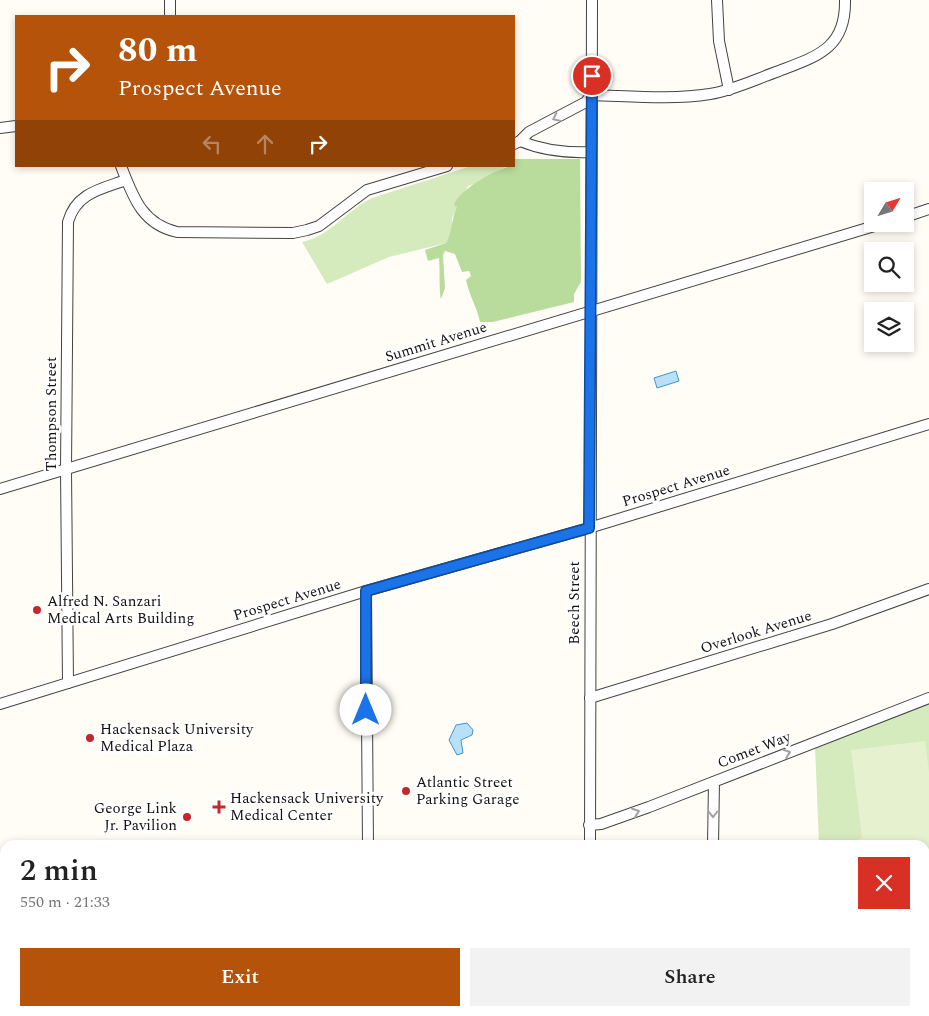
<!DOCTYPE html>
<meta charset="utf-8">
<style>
:root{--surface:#fff;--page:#f2f2f2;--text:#222;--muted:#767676;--accent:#b45309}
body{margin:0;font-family:Spectral,serif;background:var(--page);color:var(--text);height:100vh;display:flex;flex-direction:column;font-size:19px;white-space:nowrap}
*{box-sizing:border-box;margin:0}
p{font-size:16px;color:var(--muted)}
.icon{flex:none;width:28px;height:28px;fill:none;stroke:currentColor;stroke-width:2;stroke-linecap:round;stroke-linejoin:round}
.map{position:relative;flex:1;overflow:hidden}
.side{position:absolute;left:0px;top:840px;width:930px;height:176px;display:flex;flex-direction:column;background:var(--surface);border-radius:15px 15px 0 0;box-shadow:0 2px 8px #0003}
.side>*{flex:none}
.top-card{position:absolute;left:15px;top:15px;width:500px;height:152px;border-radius:0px;box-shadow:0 2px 8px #0003;background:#b45309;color:#fff;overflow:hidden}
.needle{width:32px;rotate:52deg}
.buttons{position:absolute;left:864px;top:182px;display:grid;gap:10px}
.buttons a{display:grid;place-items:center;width:50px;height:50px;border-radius:0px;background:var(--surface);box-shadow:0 2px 8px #0003;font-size:25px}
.pin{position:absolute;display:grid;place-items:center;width:42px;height:42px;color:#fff;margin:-21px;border:2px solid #fff;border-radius:50%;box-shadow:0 1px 5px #0007}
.me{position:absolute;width:55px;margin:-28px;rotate:0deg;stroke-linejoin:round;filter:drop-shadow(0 0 4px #0008)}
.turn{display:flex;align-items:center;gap:18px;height:105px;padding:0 20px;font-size:22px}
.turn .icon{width:65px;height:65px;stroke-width:2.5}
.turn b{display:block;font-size:35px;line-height:42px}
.lanes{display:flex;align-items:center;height:48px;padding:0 20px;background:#0003;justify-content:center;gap:25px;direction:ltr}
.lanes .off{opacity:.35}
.round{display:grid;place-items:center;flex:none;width:52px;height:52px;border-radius:0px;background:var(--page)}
.overview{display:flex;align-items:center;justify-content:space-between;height:85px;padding:0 20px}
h1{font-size:30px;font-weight:600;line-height:38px}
.cta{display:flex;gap:10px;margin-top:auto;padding:10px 20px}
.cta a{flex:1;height:58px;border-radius:0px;background:var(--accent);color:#fff;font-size:20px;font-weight:600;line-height:58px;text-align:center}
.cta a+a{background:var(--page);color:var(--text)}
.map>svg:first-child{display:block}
</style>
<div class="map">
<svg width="929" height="1016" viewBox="0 0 929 1016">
<rect width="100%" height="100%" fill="#fffdf5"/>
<g fill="#d5ebbd">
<path d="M471,166H506L478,183L468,186L452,218V233L446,243L389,257L327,284L302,242C329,237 347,210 372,198Z"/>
<path d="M929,701V1016H824L823,1011H925V845H819L815,745Z"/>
</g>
<path fill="#b9dc9c" d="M514,159H580L581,282L574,294V302L493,322H480C477,307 469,295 466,280L471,276L469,271L462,272L455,254L445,251L443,255L445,288L441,299C439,292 440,269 439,258L428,261L425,250L446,243C453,231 451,219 457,207L454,205C458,190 500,166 514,166Z"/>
<g fill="#e6f2cf">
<path d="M925,741L929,772V875L925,876V845H850L862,837L851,750Z"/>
<path d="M925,902H929V953L925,955Z"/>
<path d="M836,1011H924L925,1016H837Z"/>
</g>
<g fill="#b9e0f7" stroke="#3f96cf">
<path d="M676,371L679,381L657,388L654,378Z"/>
<path d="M467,723L473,730L472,735L461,740L463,753L457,755L449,740L456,725Z"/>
</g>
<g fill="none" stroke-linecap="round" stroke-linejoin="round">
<defs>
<g id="minor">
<path d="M717,0L719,41L729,90"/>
<path d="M170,16V0"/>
<path d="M0,128L16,126"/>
<path d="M520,141C544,151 566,153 591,152"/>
<path d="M514,144L520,141L529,132L586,102L591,95C630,96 672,100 710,94C734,90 756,79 779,71C818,56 846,48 845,0"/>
<path d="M121,166C133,197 142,224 177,232L293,233L307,230L319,226L367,190L447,166"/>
<path d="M905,217L929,209"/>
<path d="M0,489L881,224"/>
<path d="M366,591L368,845"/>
<path d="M68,683L66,470L68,222C76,193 101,189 126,180"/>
<path d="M590,698L832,624L929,589"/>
<path d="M0,704L366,591L589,528L929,424"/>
<path d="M589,825L601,824L649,807L929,698"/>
<path d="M590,845L592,0"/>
<path d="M713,845L714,782"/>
<path d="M605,1011L606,1016"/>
<path d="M385,1016L402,1011"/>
</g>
</defs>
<use href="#minor" stroke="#444" stroke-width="12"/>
<use href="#minor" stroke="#fff" stroke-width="10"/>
</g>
<defs><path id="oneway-chevron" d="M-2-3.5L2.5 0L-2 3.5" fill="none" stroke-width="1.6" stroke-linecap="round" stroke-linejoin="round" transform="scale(1.25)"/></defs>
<g stroke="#a0a0a0">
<use href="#oneway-chevron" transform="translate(556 118) rotate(154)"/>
<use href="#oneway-chevron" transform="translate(787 753) rotate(-21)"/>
<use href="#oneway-chevron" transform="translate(636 812) rotate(-20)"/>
<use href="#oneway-chevron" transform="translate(713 814) rotate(90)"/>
</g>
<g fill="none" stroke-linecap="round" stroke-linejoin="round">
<defs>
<path id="route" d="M366,710V591L589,528L592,76"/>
</defs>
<use href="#route" stroke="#114b97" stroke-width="12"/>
<use href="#route" stroke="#1a73e8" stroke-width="9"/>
</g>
<g fill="#c4262e" stroke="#fff" stroke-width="2">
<circle cx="37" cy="610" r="5"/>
<circle cx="90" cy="738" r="5"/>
<circle cx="406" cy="791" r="5"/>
<path d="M216.5 799.5h5v5h5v5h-5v5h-5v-5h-5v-5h5z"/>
<circle cx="187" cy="817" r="5"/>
</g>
<g text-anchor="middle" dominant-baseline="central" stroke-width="5" stroke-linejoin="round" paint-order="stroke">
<g font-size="15" fill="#111" stroke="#fff">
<text transform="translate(436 342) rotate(-17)">Summit Avenue</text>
<text transform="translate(51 414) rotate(-90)">Thompson Street</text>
<text transform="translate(676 486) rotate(-17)">Prospect Avenue</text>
<text transform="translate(287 600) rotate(-17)">Prospect Avenue</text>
<text transform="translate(574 603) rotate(-90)">Beech Street</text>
<text transform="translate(756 632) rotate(-17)">Overlook Avenue</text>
<text transform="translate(754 750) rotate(-21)">Comet Way</text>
</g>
<g font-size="15" fill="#111" stroke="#fff" text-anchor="start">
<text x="47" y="601">Alfred N. Sanzari<tspan x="47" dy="17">Medical Arts Building</tspan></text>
<text x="100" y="729">Hackensack University<tspan x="100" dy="17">Medical Plaza</tspan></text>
<text x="416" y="782">Atlantic Street<tspan x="416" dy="17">Parking Garage</tspan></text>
<text x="230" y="798">Hackensack University<tspan x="230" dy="17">Medical Center</tspan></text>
<text x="177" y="808" text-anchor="end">George Link<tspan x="177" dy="17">Jr. Pavilion</tspan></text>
</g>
</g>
</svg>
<div class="buttons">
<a><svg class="needle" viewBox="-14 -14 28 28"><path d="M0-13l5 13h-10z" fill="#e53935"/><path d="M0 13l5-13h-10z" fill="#767676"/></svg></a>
<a><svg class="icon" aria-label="search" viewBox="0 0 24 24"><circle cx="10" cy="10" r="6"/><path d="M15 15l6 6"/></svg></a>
<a><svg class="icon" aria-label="layers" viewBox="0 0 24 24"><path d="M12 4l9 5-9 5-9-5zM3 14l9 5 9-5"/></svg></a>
</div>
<div class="pin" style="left:592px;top:76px;background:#d93025"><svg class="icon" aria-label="arrive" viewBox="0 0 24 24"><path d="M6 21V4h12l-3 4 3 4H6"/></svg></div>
<svg class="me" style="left:366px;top:710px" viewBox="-20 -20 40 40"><circle r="19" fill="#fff"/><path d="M0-13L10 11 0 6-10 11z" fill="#1a73e8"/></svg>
<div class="top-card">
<div class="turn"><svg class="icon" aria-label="right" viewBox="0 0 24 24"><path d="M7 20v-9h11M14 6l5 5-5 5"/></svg><div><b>80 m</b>Prospect Avenue</div></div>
<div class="lanes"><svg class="icon off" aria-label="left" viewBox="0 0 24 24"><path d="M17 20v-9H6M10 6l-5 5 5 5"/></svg><svg class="icon off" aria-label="ahead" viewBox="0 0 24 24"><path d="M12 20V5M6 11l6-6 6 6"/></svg><svg class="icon" aria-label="right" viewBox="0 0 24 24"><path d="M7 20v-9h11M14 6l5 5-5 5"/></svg></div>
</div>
<section class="side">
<div class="overview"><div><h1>2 min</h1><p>550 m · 21:33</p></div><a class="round" style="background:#d93025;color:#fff"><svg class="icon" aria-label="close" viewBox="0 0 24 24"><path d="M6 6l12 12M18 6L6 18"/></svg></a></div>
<div class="cta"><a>Exit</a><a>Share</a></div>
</section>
</div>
